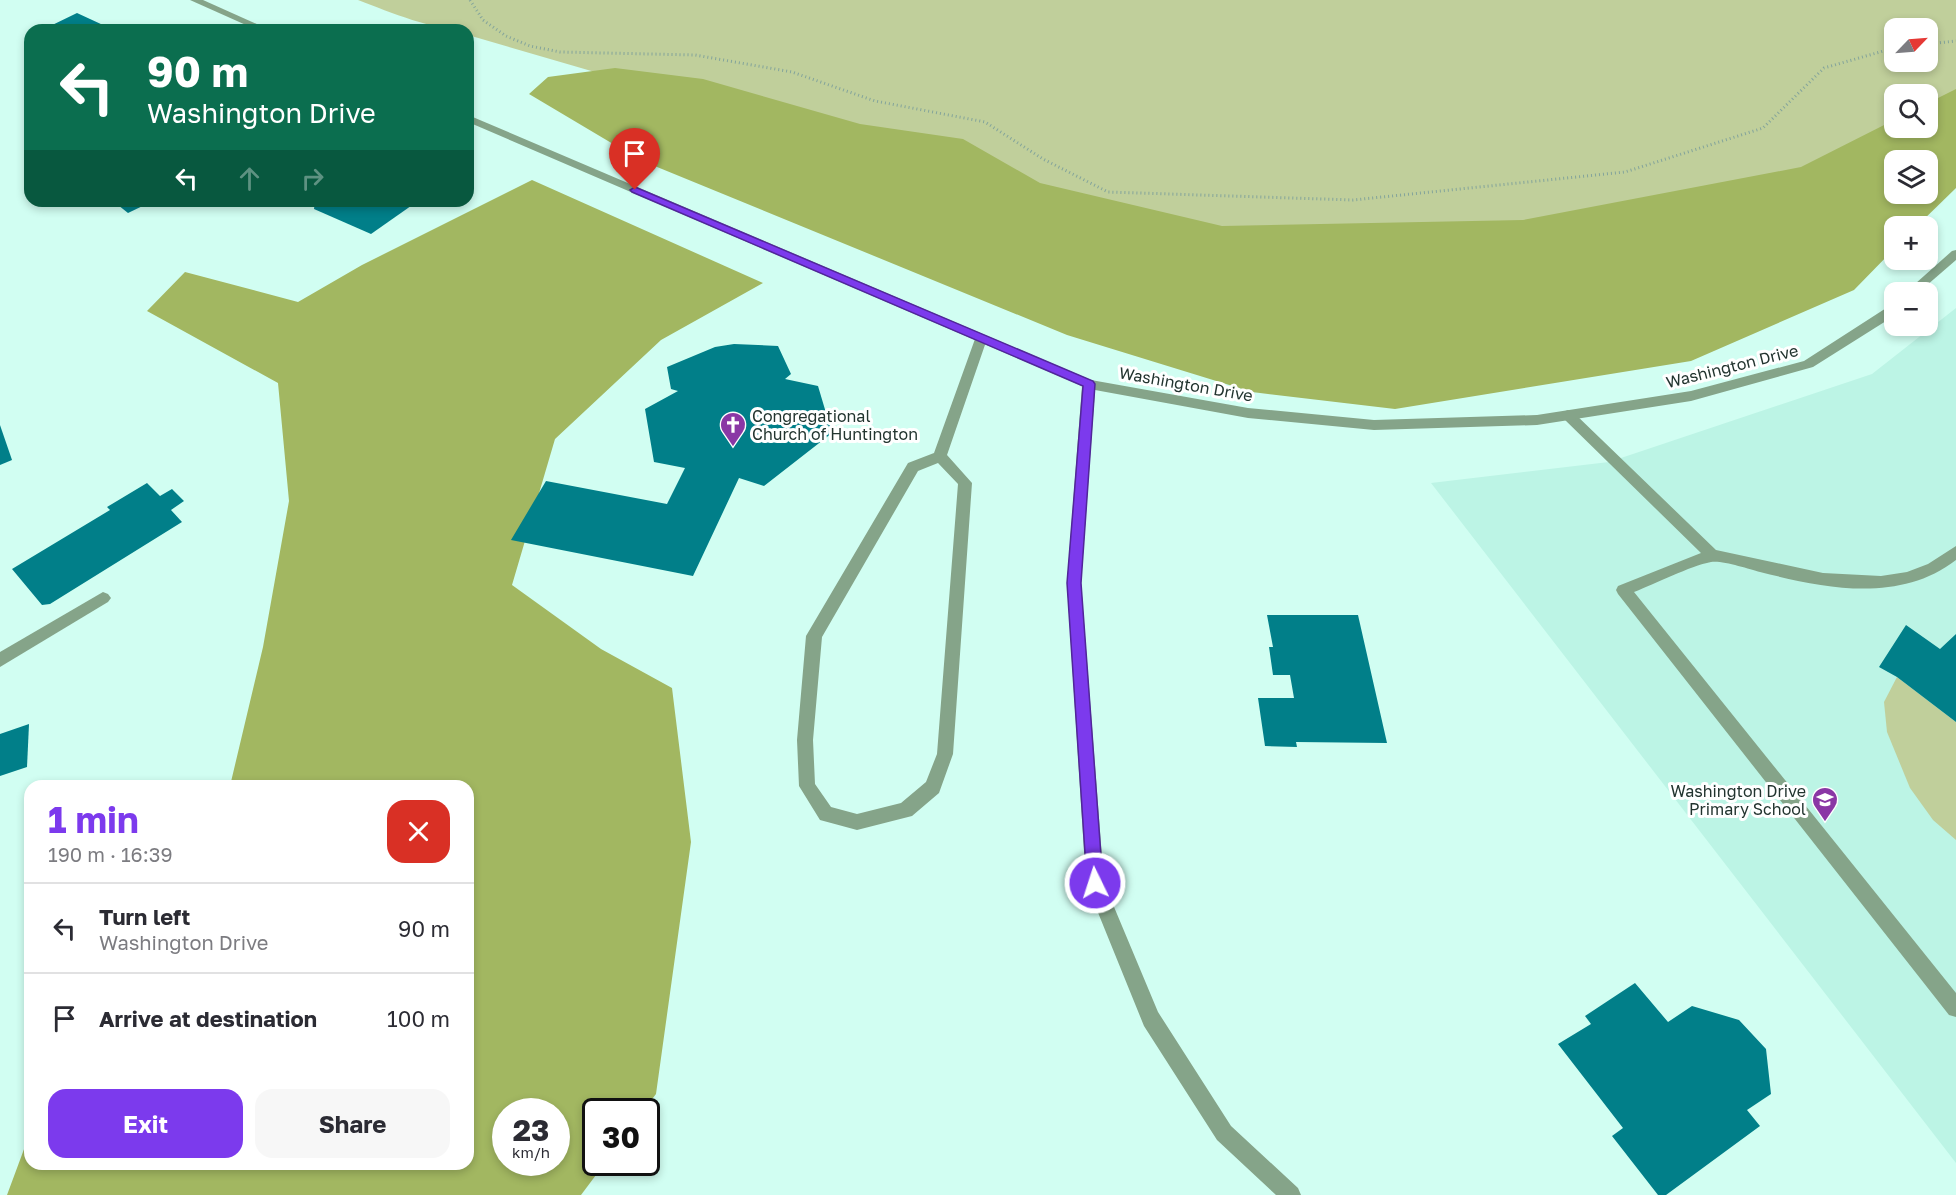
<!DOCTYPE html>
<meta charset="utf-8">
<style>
:root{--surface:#fff;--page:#f7f7f7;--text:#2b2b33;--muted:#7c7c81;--line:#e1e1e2;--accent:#7c3aed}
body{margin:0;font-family:"Golos Text",sans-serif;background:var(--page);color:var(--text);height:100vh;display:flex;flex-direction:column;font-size:22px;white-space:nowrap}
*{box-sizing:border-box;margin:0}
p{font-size:20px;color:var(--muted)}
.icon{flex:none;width:33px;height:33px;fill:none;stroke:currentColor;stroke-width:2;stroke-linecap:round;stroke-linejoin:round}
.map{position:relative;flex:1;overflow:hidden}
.details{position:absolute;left:24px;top:780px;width:450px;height:390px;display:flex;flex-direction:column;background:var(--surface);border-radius:18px;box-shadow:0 3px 9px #0003}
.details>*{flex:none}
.guide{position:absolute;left:24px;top:24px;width:450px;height:183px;border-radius:18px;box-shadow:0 3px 9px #0003;background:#0b6e4f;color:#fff;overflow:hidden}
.needle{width:39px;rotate:65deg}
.fabs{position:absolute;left:1884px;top:18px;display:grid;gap:12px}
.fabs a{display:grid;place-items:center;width:54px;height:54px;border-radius:12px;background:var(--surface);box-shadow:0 3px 9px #0003;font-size:30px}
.speed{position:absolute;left:492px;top:1098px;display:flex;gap:12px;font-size:30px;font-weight:700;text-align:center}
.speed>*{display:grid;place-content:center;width:78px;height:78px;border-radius:50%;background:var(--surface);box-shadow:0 3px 9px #0003;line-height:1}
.speed small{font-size:15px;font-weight:400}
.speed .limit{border:3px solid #111;border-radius:9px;background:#fff;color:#111}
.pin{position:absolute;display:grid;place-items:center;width:51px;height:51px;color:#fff;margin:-62px -26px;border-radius:50% 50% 50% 0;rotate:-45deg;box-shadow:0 0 6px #0007}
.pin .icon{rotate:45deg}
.me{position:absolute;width:66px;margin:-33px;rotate:356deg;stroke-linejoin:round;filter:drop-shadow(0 0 4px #0008)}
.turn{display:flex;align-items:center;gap:21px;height:126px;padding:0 24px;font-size:27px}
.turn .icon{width:78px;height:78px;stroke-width:2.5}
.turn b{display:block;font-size:42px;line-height:51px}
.lanes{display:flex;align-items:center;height:57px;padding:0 24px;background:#0003;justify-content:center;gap:30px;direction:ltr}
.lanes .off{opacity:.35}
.round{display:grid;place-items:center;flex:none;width:63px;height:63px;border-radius:18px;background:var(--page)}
.headline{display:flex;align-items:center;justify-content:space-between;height:102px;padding:0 24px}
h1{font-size:36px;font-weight:700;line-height:45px;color:var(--accent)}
.button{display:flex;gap:12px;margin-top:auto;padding:12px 24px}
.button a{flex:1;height:69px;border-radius:18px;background:var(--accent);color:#fff;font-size:24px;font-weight:700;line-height:69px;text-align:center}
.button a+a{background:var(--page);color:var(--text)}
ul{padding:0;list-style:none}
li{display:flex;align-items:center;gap:18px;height:90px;padding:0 24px;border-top:2px solid var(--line)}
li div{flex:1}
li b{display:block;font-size:22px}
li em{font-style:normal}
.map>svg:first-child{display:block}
</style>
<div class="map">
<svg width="1956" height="1195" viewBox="0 0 1956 1195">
<rect width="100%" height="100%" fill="#d1fef2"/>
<path fill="#bcf4e5" d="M1956,308V1163L1431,483L1609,462L1872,374Z"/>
<g fill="#c0cf9b" fill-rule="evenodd">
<path d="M358,0H1956V129L1785,196L1260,266L468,35V30C432,30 392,13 358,0ZM1894,28H1928V62H1894ZM1894,94H1928V128H1894Z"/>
<path d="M1897,677L1956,722V840L1933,820L1910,788L1887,732L1884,702Z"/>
</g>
<g fill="#a2b761" fill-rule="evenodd">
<path d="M615,68L703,79L860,124L963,139L1040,183L1222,226L1523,220L1801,167L1894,120V128H1928V103L1956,89V188L1917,226H1894V249L1854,290L1691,361L1395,409L1252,392L1067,335L640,160L529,94L548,77ZM1894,160H1928V194H1894Z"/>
<path d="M532,180L763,283L661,340L555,439L512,585L601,649L672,688L691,842L656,1094L643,1111L596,1112V1162L605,1163L581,1195H7L30,1133V1164H468V786H230L263,647L289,501L278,383L147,311L185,272L298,302L362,265ZM506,1112H556V1162H506Z"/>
</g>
<g fill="#017f89">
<path d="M77,13L103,25L100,27L107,30H42Z"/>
<path d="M127,201H153L128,213L118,205Z"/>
<path d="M315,201H418L371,234L314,209Z"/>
<path d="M734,344L778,346L791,374L785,379L818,386L832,433L764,486L739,478L693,576L511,540L546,481L667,504L685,468L654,462L645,409L678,391L671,389L667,367L715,347Z"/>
<path d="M0,425L12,460L0,465Z"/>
<path d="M147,483L160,496L172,489L184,501L171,510L182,522L50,604L42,605L12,569L110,510L107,507Z"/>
<path d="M1267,615H1358L1387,743L1296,742L1297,747L1265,746L1258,698H1294L1290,675H1273L1269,647H1273Z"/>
<path d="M1906,625L1940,649L1956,634V722L1897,677L1879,667Z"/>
<path d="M29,724L27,767L0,776V734Z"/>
<path d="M1635,983L1668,1022L1692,1006L1739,1020L1766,1049L1771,1094L1747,1110L1760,1126L1666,1195H1658L1612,1136L1623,1128L1558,1044L1591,1024L1585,1016Z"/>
</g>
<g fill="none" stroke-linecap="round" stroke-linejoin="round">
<g stroke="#83a49b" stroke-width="3" stroke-dasharray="1 3" stroke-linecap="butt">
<path d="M470,0L483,20L506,36L530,46L560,52L695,55L792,72L875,101L985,122L1043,159L1108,192L1353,200L1625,172L1763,128L1824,68L1894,48"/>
<path d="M1928,44L1956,41"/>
</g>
<g fill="#85a489" fill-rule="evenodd">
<path d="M981,335L987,339L947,455L972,483L953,754L939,793L912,816L857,830L820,820L799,786L797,740L806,636L908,463L934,453L975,339ZM938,463L958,484L937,754L926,782L901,803L857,814L831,807L815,784L813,740L822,637L918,471Z"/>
<path d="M1568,410L1573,412L1716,550L1823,573L1881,576L1907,572L1928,564L1956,546V560C1899,604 1824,588 1760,572C1749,569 1722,560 1711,562C1690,566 1655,584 1634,592L1956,993V1017L1949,1015L1618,594L1616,590L1618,586L1701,553L1563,418L1561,415L1563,412Z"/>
<path d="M103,592L108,594L111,598L108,602L0,667V652Z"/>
</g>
<g fill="#85a489" fill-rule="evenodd">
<path d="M190,0H203L270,30H257Z"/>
<path d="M468,115L1091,380L1248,408L1374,420L1537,415L1691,391L1804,361L1894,303V313L1886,321L1813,367L1691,401L1537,425L1374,430L1248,418L1095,390L1081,583L1104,883L1158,1012L1231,1126L1298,1188L1301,1195H1276L1217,1140L1144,1026L1086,883L1067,583L1082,386L468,122Z"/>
<path d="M1956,250V260L1919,292H1906L1952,251Z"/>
</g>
</g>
<path fill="#7c3aed" stroke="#51269a" stroke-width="1.5" d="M635,187L1093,381L1095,384L1081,583L1103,883L1101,888L1095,891L1089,888L1087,883L1067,583L1083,386L632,192L630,190Z"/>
<defs>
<symbol id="church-pin" viewBox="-11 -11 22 30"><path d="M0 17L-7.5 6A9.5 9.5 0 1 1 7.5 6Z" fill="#8a37a5" stroke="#fff"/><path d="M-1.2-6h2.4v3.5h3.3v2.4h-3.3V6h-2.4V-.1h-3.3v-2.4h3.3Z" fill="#fff"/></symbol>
<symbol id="school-pin" viewBox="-11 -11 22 30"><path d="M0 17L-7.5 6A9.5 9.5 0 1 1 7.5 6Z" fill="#8a37a5" stroke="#fff"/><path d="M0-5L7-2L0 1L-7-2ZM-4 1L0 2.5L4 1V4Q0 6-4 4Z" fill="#fff"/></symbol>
</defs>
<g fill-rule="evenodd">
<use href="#church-pin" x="718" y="410" width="30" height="40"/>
<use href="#school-pin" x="1810" y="785" width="30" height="40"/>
</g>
<g text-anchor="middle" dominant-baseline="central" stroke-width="6" stroke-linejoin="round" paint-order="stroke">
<g font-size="16" fill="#22342f" stroke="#fff">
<text transform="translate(1732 366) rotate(-14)">Washington Drive</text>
<text transform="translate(1186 384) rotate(10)">Washington Drive</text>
</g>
<g font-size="16" fill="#22342f" stroke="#fff" text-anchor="start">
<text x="752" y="416">Congregational<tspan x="752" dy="18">Church of Huntington</tspan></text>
<text x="1806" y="791" text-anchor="end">Washington Drive<tspan x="1806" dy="18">Primary School</tspan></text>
</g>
</g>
</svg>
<div class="fabs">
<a><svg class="needle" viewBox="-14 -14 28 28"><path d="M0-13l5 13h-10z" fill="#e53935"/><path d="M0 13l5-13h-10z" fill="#7c7c81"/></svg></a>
<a><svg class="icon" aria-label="search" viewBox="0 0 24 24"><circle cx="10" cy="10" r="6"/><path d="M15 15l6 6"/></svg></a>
<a><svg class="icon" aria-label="layers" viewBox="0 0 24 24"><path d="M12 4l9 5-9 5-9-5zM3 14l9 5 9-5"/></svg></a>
<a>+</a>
<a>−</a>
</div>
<div class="speed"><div>23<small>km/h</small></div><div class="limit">30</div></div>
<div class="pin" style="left:635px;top:190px;background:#d93025"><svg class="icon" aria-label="arrive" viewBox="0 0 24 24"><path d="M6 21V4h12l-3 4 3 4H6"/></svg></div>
<svg class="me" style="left:1095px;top:883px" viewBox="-20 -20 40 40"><circle r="17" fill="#7c3aed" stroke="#fff" stroke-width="3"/><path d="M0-11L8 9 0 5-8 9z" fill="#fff"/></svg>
<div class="guide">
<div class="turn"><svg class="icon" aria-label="left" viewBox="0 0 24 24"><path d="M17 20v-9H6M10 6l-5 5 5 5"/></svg><div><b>90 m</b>Washington Drive</div></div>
<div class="lanes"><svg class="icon" aria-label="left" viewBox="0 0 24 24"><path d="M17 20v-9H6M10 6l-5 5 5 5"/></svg><svg class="icon off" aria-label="ahead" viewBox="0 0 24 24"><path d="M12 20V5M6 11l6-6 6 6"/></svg><svg class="icon off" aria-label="right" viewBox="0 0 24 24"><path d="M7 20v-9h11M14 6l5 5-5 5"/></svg></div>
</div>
<section class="details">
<div class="headline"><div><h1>1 min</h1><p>190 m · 16:39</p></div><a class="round" style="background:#d93025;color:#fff"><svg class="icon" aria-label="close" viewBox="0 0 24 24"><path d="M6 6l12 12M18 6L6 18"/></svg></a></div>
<ul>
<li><svg class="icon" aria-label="left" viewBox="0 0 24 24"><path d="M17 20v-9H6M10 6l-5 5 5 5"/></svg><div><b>Turn left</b><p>Washington Drive</p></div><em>90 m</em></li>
<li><svg class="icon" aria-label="arrive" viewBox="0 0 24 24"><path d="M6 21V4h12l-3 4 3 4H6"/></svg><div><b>Arrive at destination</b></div><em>100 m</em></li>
</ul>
<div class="button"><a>Exit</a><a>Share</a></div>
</section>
</div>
